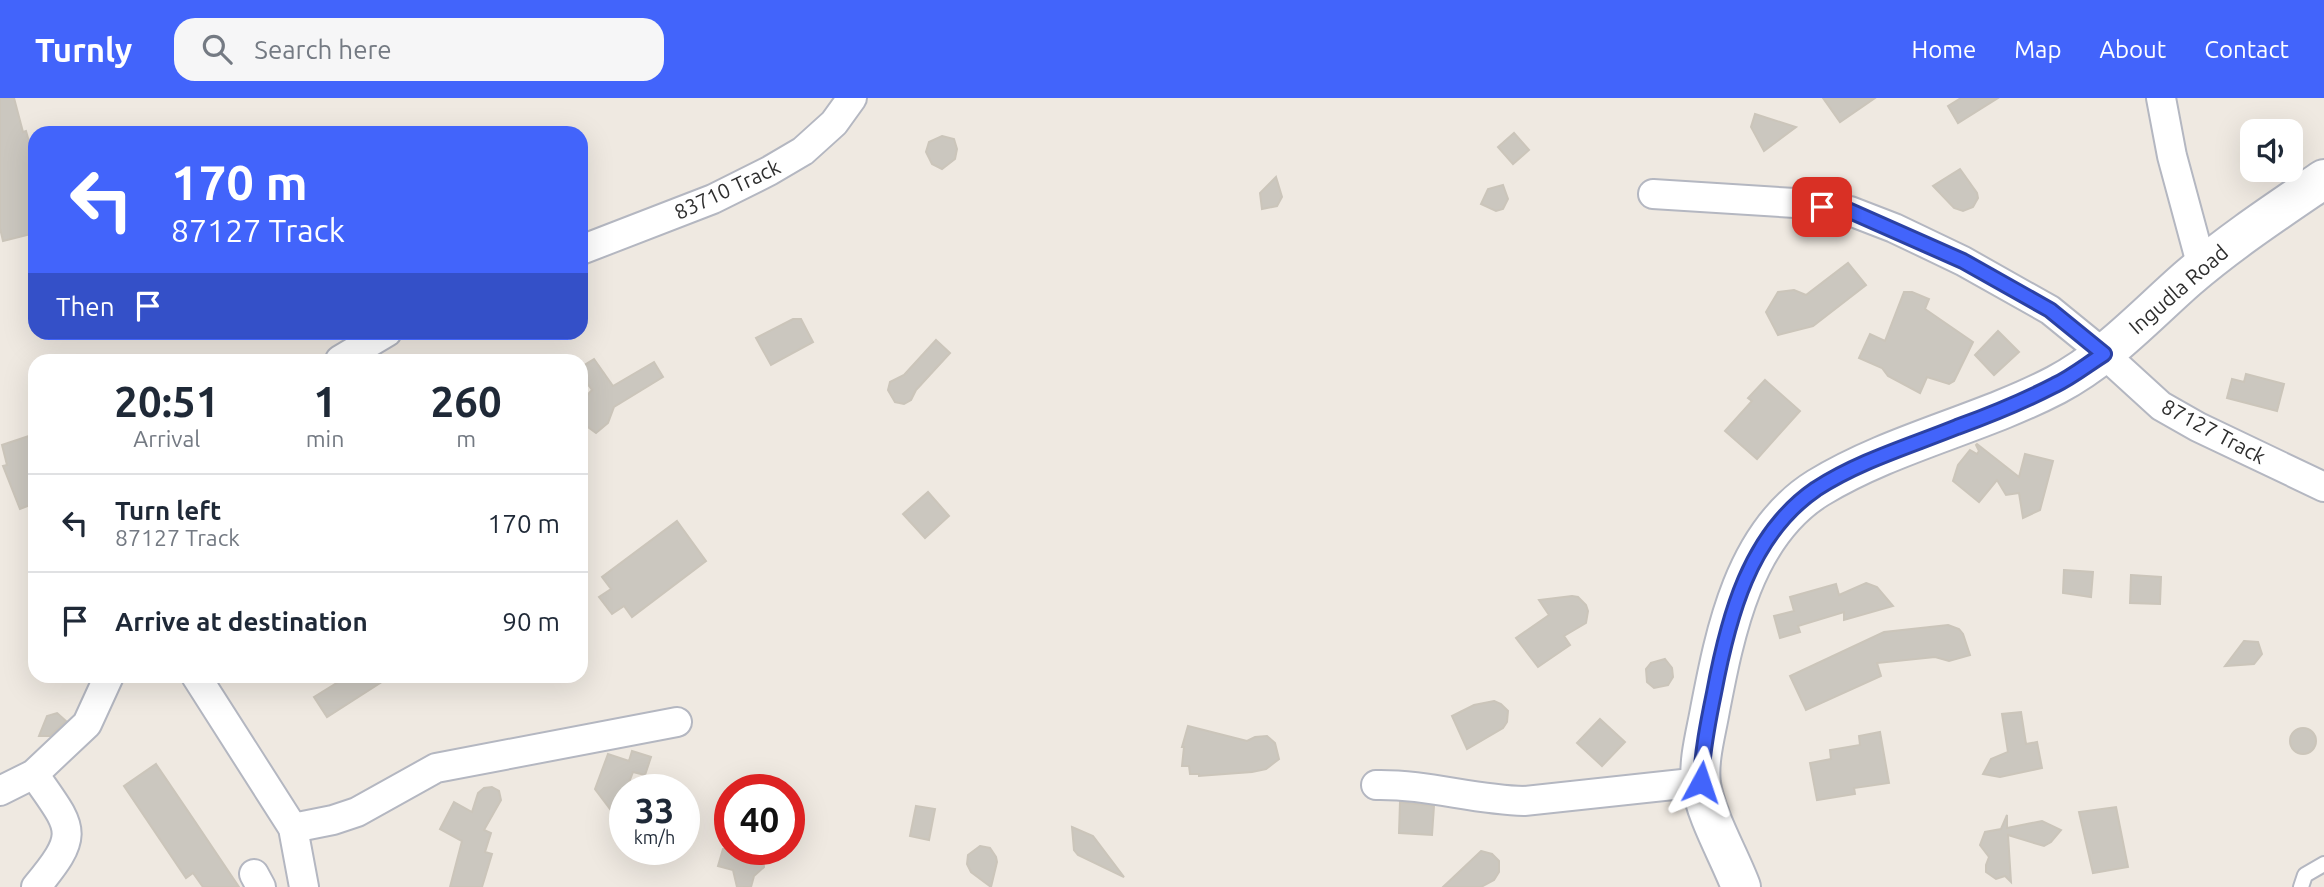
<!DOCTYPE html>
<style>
:root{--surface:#fff;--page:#f6f6f7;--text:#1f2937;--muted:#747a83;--line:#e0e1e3;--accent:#4264fb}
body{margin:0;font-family:Ubuntu,sans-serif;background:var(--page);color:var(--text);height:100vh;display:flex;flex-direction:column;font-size:26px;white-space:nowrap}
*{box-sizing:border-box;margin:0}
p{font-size:23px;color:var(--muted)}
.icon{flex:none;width:38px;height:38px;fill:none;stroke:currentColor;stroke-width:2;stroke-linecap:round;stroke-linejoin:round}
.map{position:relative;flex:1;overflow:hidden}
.details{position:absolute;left:28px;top:256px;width:560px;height:329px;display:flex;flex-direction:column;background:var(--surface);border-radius:21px;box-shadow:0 7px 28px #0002}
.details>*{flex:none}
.top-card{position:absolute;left:28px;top:28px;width:560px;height:214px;border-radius:21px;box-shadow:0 7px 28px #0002;background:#4264fb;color:#fff;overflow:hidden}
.controls{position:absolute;left:2240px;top:21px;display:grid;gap:14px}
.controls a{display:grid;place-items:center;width:63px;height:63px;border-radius:14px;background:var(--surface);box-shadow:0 7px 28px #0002;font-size:35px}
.speed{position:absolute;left:609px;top:676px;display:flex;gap:14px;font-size:35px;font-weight:700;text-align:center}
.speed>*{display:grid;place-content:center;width:91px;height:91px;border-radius:50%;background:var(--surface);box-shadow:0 7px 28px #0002;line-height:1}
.speed small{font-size:18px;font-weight:400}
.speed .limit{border:10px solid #d22;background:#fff;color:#111}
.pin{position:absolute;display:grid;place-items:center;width:60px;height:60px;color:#fff;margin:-30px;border-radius:14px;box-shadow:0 4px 10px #0006}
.me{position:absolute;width:77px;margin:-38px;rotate:5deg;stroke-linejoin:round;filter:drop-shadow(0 0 5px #0008)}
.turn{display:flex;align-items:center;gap:24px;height:147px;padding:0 28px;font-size:32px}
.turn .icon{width:91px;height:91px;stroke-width:2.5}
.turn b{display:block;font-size:49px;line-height:60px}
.then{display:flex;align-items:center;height:66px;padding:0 28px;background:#0003;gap:14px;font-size:26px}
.eta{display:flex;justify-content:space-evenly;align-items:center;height:119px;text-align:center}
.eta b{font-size:42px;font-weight:700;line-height:49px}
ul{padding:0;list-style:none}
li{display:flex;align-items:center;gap:21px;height:98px;padding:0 28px;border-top:2px solid var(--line)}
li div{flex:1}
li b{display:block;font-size:26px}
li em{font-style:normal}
header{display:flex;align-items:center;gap:42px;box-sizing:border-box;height:98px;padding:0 35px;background:var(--accent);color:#fff}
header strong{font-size:33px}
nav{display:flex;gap:38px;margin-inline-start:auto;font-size:24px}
.search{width:490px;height:63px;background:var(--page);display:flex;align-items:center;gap:18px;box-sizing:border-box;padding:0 24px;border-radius:21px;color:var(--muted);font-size:26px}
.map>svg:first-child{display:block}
</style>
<header>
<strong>Turnly</strong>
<div class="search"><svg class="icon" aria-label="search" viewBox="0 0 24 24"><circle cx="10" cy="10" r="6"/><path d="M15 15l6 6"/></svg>Search here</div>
<nav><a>Home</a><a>Map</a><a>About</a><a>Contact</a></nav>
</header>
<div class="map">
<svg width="2324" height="789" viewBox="0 0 2324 789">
<rect width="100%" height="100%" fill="#efe9e1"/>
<g fill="#cbc7bf" stroke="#cbc5ba" stroke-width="2">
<path d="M0,0H14L23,34L26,33L35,65V135L3,143L0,130Z"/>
<path d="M1823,0H1875L1840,24Z"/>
<path d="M1961,0H1998L1958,25L1948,8Z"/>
<path d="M1755,16L1796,29L1764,53L1751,29Z"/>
<path d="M1514,35L1529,52L1513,66L1498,49Z"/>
<path d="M942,38L954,41L957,51L955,61L942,71L932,66L926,54L929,44Z"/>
<path d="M1960,71L1977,95L1978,100L1973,109L1963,113L1954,110L1933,88Z"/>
<path d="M1276,79L1282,99L1277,108L1262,111L1260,95Z"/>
<path d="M1503,87L1508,101L1503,111L1496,113L1481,106L1488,91Z"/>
<path d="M1848,165L1866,187L1813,228L1778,237L1766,214L1778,194L1794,192L1806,197Z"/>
<path d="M1904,194H1912L1929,201L1925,211L1973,244L1954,283L1949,286L1927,279L1920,295L1888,278L1882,270L1859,260L1870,236L1885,243Z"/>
<path d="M793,221H801L813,244L771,267L756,240Z"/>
<path d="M1998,233L2019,254L1994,277L1975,257Z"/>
<path d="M936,242L950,255L916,292L911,302L904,306L895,304L888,292L890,284L904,277Z"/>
<path d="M594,261L613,288L654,264L663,279L614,309L608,325L596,335L581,324V304L592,292L581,277V269Z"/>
<path d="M2246,276L2284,286L2277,313L2227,300L2232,281L2244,284Z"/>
<path d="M1765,282L1800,313L1757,361L1725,333L1752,303L1748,300Z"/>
<path d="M35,336V405L20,411L3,368L7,367L2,347Z"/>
<path d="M1977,346L2019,379L2025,356L2053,363L2040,412L2023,420L2019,395L2006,397L1997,382L1979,404L1953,383L1958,367L1970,352L1977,356L1979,353L1976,347Z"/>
<path d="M928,394L949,418L925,440L903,416Z"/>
<path d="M677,423L706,463L632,519L624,508L612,516L599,499L611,491L602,479Z"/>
<path d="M2064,472L2093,474L2091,499L2063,495Z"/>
<path d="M2131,477L2161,479L2160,506L2130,505Z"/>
<path d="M1866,485L1877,489L1893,508L1844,522V514L1798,528L1800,534L1780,540L1774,518L1794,513L1790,499L1836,486L1839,497Z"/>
<path d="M1572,498L1578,499L1586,507L1588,513L1586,525L1564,538L1570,547L1538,569L1516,540L1549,517L1539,502Z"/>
<path d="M1948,527L1959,531L1963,536L1970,557L1949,563L1935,559L1877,565L1881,578L1806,612L1790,578L1884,534Z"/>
<path d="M2244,543L2258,544L2262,556L2254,566L2225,568Z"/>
<path d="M1665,561L1672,570L1673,579L1668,587L1654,590L1647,584L1646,571L1651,565Z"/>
<path d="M348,578H391L327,619L314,599Z"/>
<path d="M1494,603L1501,606L1508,613L1507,624L1503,630L1467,651L1452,618L1474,607Z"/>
<path d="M2021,614L2026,646L2037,644L2042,670L2000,679L1983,676L1991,661L2008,654L2002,616Z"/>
<path d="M57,615L66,623L50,638H39L47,618Z"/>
<path d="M1600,621L1625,644L1602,668L1577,645Z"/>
<path d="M1188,628L1247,643L1255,639L1267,638L1275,645L1279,661L1266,671L1252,674L1199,678V676H1190L1189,668H1182L1184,649H1182Z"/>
<circle cx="2303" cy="643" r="13"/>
<path d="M1880,634L1889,685L1854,690L1855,696L1817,702L1810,665L1831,661L1830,652L1860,647L1859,638Z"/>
<path d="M632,653L651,659L645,677L633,674L616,719L595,691L608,656L629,663Z"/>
<path d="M156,666L194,722L239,789H203L193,775L186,780L124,688Z"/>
<path d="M492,689L499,693L501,702L484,732L491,735L485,754L492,756L482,789H450L462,743L440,731L454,704L472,714L478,695L484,690Z"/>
<path d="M1400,704L1434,708L1432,737L1399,735Z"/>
<path d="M916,708L935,711L929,742L910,738Z"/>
<path d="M2116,709L2128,769L2093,775L2079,714Z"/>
<path d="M2007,717V730L2042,723L2061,732L2051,744L2044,748L2008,737L2011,784L2005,778L1996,781L1986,774V767L1989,759L1980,747L1985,734L2001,731Z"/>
<path d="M1072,729L1093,738L1124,779L1078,757L1074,752Z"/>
<path d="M980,748L990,750L996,759L997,764L991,789L971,774L967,766L968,757Z"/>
<path d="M723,751H753L763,758L764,769L754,778L751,789H737L733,772L718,768Z"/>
<path d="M1481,753L1492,756L1499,763V774L1494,782L1481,789H1443Z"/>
</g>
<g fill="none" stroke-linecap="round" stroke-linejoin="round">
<defs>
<path id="lane" d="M2301,789L2305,777L2324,766"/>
<g id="street">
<path d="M2161,0L2172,58L2202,169"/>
<path d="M1653,96L1795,105L1850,113L1894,130L1963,163L2050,212L2104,256L2161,308L2198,329L2324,389"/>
<path d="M581,152L713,101L769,73L803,53L834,25L852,0"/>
<path d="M340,262L387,234"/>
<path d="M196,578L293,730L304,789"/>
<path d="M34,676C72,731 82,734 36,789"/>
<path d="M1376,687C1427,686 1474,702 1524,703L1701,684"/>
<path d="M0,693L34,676L87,626L109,578"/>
<path d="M293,730L333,722L357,714L436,670L677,624"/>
<path d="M254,776L261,789"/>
</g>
<path id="secondary" d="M1741,789C1729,757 1706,719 1701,686C1698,662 1706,635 1710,612C1725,534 1744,436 1818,390C1892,345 1979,327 2056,287C2107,260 2145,218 2187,181C2230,144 2277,113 2324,81"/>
</defs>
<use href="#lane" stroke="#b4b7c1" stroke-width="18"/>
<use href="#street" stroke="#b4b7c1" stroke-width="32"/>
<use href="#secondary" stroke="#b4b7c1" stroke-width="42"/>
<use href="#lane" stroke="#fff" stroke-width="14"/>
<use href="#street" stroke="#fff" stroke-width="28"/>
<use href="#secondary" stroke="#fff" stroke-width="38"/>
</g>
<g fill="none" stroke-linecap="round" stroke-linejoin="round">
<defs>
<path id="route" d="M1701,684C1702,654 1708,624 1714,595C1728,520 1749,437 1816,391C1859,363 1910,348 1957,329C1990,317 2024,303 2055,287C2072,279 2088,266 2104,256L2050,212L1963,163L1850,113L1822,109"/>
</defs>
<use href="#route" stroke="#2b41a3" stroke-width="18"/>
<use href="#route" stroke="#4264fb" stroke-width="12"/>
</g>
<g text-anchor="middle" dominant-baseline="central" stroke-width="5" stroke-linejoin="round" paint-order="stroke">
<g font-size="21" fill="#2e2e2e" stroke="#fff">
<text transform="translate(727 91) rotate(-25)">83710 Track</text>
<text transform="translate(2178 191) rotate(-41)">Ingudla Road</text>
<text transform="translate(2214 333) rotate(28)">87127 Track</text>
</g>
</g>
</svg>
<div class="controls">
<a><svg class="icon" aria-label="sound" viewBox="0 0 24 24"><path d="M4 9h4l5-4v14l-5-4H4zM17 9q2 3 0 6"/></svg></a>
</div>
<div class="speed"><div>33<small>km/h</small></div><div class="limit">40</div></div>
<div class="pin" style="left:1822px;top:109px;background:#d93025"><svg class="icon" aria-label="arrive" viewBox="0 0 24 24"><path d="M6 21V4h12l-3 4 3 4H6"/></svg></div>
<svg class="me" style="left:1701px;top:684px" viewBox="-20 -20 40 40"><path d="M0-17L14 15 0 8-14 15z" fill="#4264fb" stroke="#fff" stroke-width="4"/></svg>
<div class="top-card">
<div class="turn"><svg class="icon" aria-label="left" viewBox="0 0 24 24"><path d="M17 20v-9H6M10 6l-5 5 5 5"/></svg><div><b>170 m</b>87127 Track</div></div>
<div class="then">Then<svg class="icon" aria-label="arrive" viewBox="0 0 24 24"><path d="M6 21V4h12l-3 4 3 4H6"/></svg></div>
</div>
<section class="details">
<div class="eta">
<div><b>20:51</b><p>Arrival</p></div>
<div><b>1</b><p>min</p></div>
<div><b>260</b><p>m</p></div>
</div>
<ul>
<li><svg class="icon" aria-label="left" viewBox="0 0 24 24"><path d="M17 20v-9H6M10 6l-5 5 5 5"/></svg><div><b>Turn left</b><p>87127 Track</p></div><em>170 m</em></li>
<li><svg class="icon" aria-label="arrive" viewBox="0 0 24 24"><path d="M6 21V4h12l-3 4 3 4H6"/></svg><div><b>Arrive at destination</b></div><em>90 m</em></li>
</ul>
</section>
</div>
